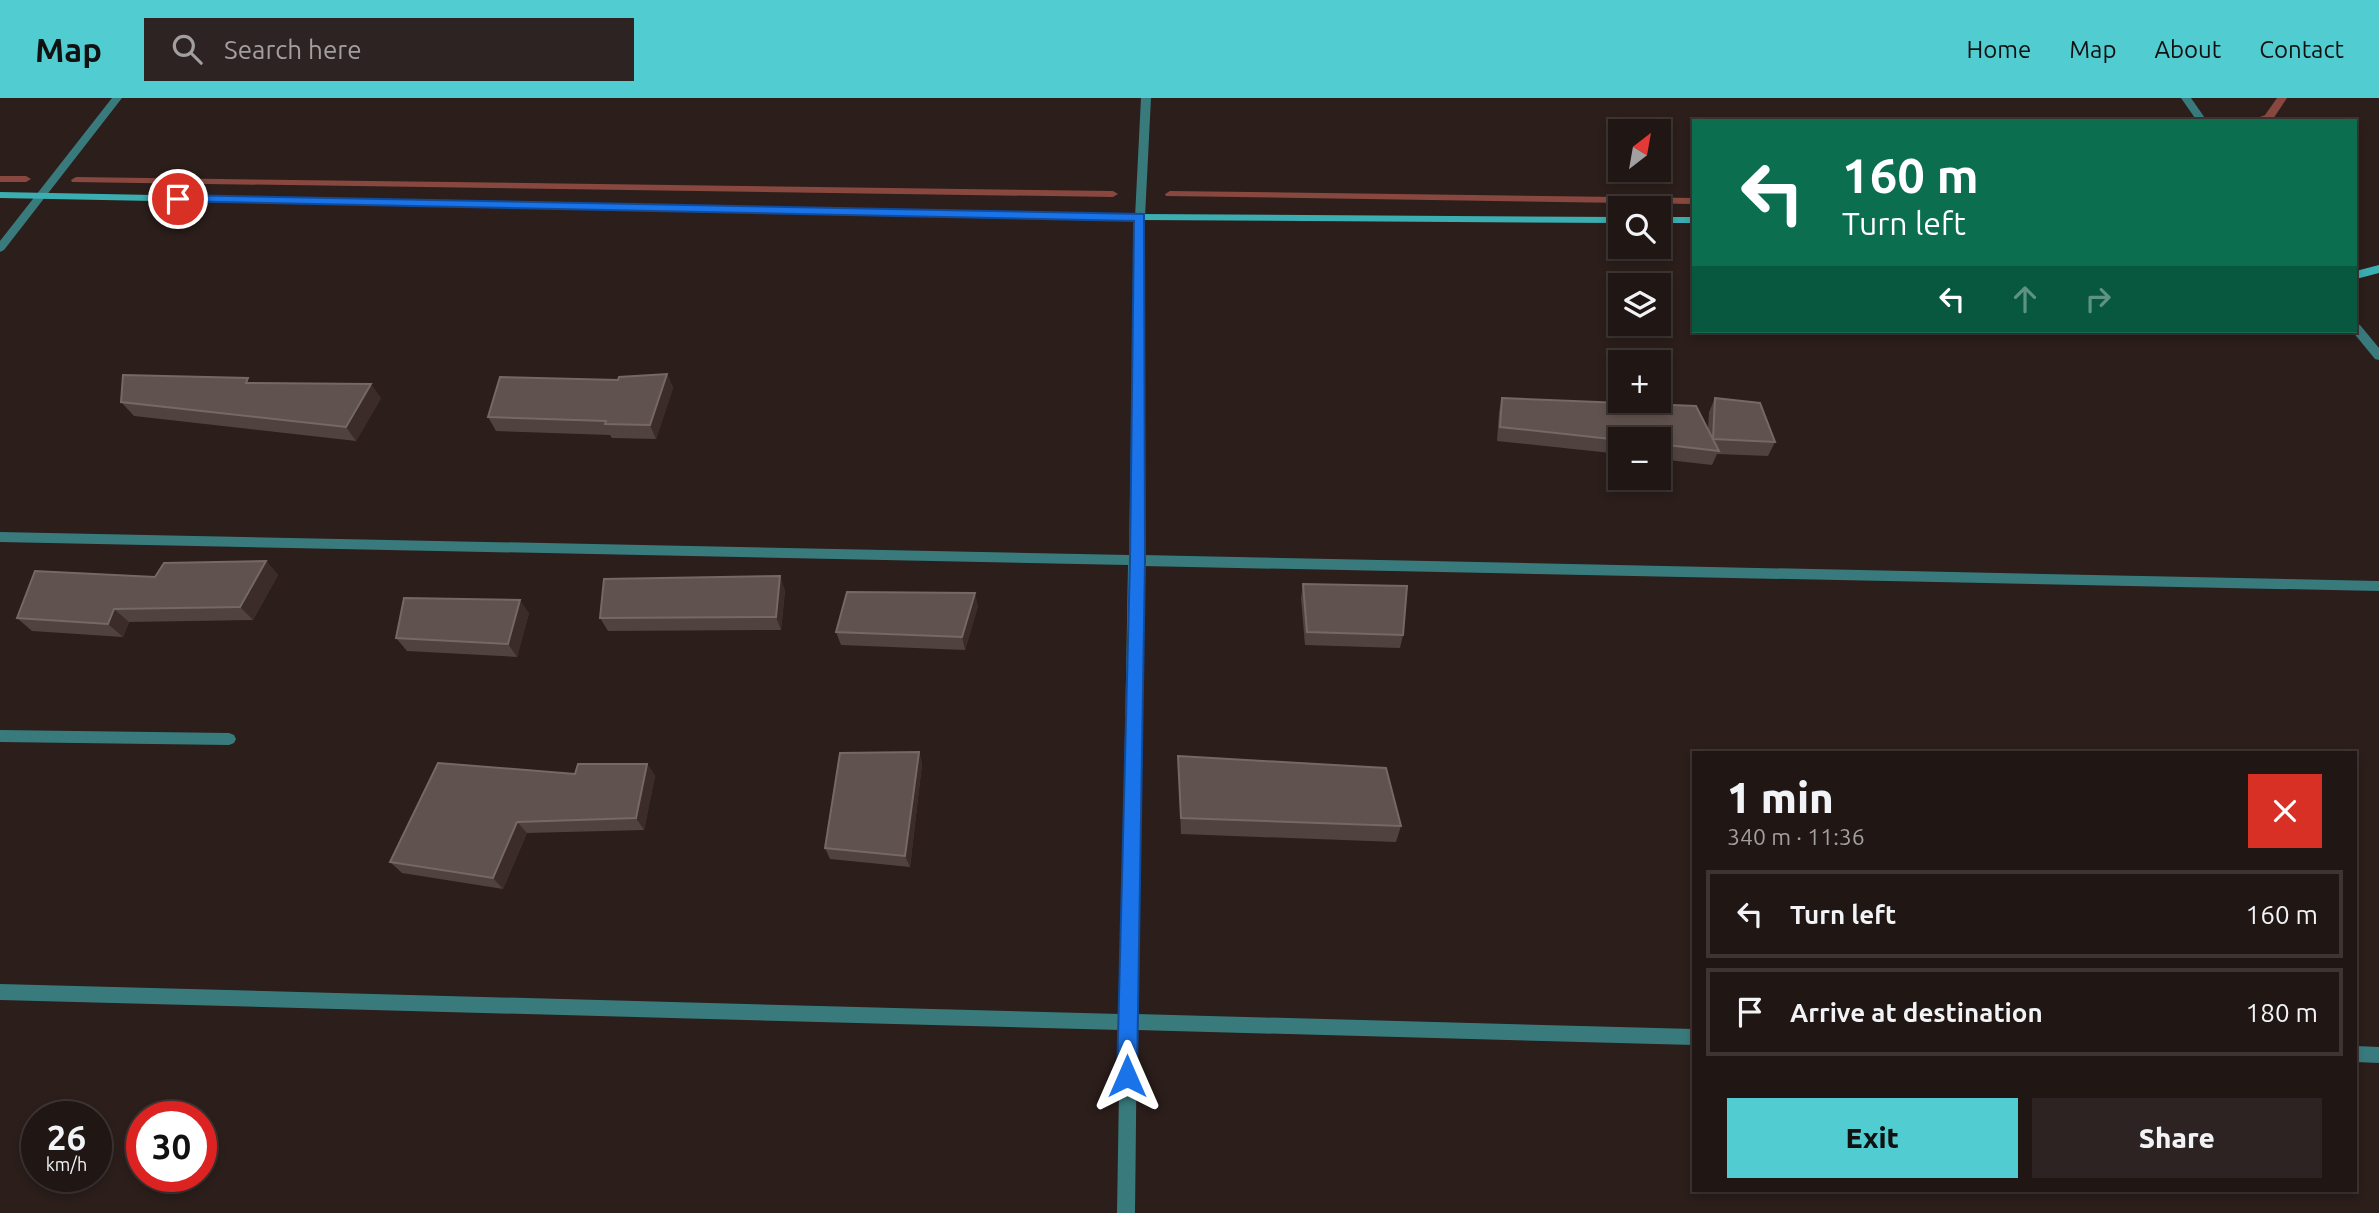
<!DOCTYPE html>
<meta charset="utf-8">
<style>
:root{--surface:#201614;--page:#2d2322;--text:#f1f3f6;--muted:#a29fa0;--line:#3d3534;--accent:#51ccd1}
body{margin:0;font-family:Ubuntu,sans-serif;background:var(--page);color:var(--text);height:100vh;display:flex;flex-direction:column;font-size:26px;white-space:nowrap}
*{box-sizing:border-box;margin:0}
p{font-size:23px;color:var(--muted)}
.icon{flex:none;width:38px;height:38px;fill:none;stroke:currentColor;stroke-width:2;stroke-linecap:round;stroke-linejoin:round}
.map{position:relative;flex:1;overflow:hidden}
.panel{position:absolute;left:1692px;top:653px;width:665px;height:441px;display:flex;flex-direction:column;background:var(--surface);border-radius:0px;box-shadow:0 4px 10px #0003,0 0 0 2px var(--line)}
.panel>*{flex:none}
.banner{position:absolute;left:1692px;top:21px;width:665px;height:214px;border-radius:0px;box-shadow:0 4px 10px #0003,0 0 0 2px var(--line);background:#0b6e4f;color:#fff;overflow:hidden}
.needle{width:46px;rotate:31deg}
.controls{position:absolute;left:1608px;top:21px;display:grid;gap:14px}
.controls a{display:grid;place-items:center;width:63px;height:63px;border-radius:0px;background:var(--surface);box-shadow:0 4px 10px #0003,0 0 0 2px var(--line);font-size:35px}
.speed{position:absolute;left:21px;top:1003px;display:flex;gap:14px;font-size:35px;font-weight:700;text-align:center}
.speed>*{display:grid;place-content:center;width:91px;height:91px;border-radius:50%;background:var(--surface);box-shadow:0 4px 10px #0003,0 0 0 2px var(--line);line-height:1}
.speed small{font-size:18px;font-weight:400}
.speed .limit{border:10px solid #d22;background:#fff;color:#111}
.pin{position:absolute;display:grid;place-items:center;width:60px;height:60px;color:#fff;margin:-30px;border:4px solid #fff;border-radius:50%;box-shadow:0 2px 7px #0007}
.me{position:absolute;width:77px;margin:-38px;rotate:0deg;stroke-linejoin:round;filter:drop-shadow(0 0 5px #0008)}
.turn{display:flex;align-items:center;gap:24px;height:147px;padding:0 35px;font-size:32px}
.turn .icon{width:91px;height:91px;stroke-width:2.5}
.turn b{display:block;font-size:49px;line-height:60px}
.lanes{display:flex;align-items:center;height:66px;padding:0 35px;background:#0003;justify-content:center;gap:35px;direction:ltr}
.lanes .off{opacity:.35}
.round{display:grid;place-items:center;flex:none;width:74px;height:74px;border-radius:0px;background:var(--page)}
.overview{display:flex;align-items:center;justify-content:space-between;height:119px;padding:0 35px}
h1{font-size:42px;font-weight:800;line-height:52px}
.action{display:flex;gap:14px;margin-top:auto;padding:14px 35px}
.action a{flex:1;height:80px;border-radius:0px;background:var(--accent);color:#111;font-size:28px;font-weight:800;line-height:80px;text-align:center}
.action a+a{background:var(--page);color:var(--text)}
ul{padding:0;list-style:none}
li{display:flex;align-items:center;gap:21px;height:88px;margin:0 14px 10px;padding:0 21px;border:4px solid var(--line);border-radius:0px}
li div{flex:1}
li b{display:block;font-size:26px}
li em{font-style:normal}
header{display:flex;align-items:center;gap:42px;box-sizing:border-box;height:98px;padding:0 35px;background:var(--accent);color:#111}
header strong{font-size:33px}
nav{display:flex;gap:38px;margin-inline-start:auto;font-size:24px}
.search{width:490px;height:63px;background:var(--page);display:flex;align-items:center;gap:18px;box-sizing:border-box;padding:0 24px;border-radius:0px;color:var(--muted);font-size:26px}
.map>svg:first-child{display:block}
</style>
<header>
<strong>Map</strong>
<div class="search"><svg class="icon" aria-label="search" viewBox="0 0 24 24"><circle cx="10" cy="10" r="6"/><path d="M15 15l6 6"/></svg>Search here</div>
<nav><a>Home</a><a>Map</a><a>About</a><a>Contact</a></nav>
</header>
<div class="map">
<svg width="2379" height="1115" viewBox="0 0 2379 1115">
<rect width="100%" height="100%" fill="#2b1e1b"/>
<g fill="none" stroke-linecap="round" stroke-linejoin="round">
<g fill="#88483f" fill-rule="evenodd">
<path d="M2277,0H2287L2273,21L2249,23L2265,17Z"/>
<path d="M0,78H26L31,81L26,84H0Z"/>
<path d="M76,79L1113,93L1118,96L1113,99L72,84L71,82Z"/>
<path d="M1170,93L1694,100V106L1166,98L1165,96Z"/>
</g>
<path fill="#397b7d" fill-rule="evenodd" d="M0,632L229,635L234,637L236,641L234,645L229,647L0,644Z"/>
<g fill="#397b7d" fill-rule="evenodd">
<path d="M112,0H122L4,152L0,154V143Z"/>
<path d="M1141,0H1151L1145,119L1142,457L2379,483V493L1142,468L1137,916L1694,931V947L1137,932L1135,1115H1117L1120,932L0,902V886L1120,916L1128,467L0,444V434L1129,457L1135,119Z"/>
<path d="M2181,0H2191L2207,23H2197Z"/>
<path d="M2356,226L2360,227L2379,250V262L2375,261L2352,233H2356Z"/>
<path d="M2356,948L2379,949V965L2356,964Z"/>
</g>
<g fill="#3baeb2" fill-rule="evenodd">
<path d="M0,94L1140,116L1620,119V125L1140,122L0,100Z"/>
<rect x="1659" y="119" width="35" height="6"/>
<path d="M2379,167V175L2356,181V173Z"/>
</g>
</g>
<g fill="#50423f">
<path d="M667,276L673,290L656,341L612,340L610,337L496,333L488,319L618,282Z"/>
<path d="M252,285L381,300L356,343L134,318L121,304Z"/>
<path d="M1502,300L1708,331L1709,314L1715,300L1775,344L1768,358L1717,356L1712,367L1659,361V341H1620V356L1497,343L1499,314Z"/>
<path d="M266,463L278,477L253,522L129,524L123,539L32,533L17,520L155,479Z"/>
<path d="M1303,486L1403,537L1400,550L1305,547L1301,500Z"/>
<path d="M785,492L781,532L608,533L600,520Z"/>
<path d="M978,508L965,552L841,547L836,534Z"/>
<path d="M529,515L517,559L407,553L396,540Z"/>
<path d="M919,654L922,666L910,769L830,761L825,750Z"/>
<path d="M1178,658L1401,728L1396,744L1181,736Z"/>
<path d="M647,666L655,678L644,732L527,735L503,791L402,775L390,764L575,676Z"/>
</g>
<g fill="#3b2c29">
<path d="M667,276L673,290L656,341L650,327Z"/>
<path d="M371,286L381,300L356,343L346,329Z"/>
<path d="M266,463L278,477L253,522L240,509Z"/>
<path d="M780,478L785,492L781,532L776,519Z"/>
<path d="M975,495L978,508L965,552L962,539Z"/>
<path d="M520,502L529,515L517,559L508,546Z"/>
<path d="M114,511L129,524L123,539L108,526Z"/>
<path d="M919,654L922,666L910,769L905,758Z"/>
<path d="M647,666L655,678L644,732L636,720Z"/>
<path d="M517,724L527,735L503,791L493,780Z"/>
</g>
<g fill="#60524f" stroke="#756865" stroke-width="2">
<path d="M667,276L650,327L605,326L606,323L488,319L500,279L618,282L619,279Z"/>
<path d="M123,277L248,280L246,285L371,286L346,329L121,304Z"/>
<path d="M1502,300L1696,308L1719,353L1659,346V341L1620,342L1500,329Z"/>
<path d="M1715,300L1760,305L1775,344L1713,341Z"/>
<path d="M266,463L240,509L114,511L108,526L17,520L35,473L155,479L164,465Z"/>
<path d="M780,478L776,519L600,520L604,481Z"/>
<path d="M1303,486L1407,488L1403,537L1307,534Z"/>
<path d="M847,494L975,495L962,539L836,534Z"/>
<path d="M404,500L520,502L508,546L396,540Z"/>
<path d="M919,654L905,758L825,750L840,655Z"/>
<path d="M1178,658L1386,670L1401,728L1181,720Z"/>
<path d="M438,665L575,676L578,666H647L636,720L517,724L493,780L390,764Z"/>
</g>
<path fill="#1a73e8" stroke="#114b97" stroke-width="2" d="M178,97L1144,116L1145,462L1137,978L1134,985L1127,988L1120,985L1117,978L1130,462L1134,123L174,103V98Z"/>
</svg>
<div class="controls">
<a><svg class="needle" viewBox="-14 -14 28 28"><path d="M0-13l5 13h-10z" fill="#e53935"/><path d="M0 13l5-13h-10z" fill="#a29fa0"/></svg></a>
<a><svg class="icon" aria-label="search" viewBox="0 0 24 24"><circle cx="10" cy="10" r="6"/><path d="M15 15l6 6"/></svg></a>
<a><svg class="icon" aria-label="layers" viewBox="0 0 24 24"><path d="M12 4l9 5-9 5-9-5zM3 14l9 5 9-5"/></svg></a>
<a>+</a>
<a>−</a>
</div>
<div class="speed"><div>26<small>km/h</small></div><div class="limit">30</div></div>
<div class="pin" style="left:178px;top:101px;background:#d93025"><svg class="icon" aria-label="arrive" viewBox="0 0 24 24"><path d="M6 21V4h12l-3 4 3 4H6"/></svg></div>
<svg class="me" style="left:1127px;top:978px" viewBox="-20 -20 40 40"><path d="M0-17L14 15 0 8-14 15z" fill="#1a73e8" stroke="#fff" stroke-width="4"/></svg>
<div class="banner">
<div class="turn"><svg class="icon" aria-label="left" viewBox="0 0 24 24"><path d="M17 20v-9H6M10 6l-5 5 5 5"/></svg><div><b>160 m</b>Turn left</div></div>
<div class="lanes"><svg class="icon" aria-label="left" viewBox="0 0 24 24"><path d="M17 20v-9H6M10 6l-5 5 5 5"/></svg><svg class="icon off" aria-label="ahead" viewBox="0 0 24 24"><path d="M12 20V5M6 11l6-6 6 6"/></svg><svg class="icon off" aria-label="right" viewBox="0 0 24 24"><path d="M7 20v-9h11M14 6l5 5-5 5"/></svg></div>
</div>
<section class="panel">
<div class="overview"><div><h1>1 min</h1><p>340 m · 11:36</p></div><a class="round" style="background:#d93025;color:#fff"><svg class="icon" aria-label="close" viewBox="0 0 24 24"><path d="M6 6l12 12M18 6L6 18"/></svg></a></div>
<ul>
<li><svg class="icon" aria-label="left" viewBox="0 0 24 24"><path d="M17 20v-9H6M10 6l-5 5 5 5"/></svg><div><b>Turn left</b></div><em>160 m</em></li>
<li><svg class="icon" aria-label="arrive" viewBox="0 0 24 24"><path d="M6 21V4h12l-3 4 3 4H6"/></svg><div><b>Arrive at destination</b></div><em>180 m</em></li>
</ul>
<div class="action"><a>Exit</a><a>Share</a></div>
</section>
</div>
